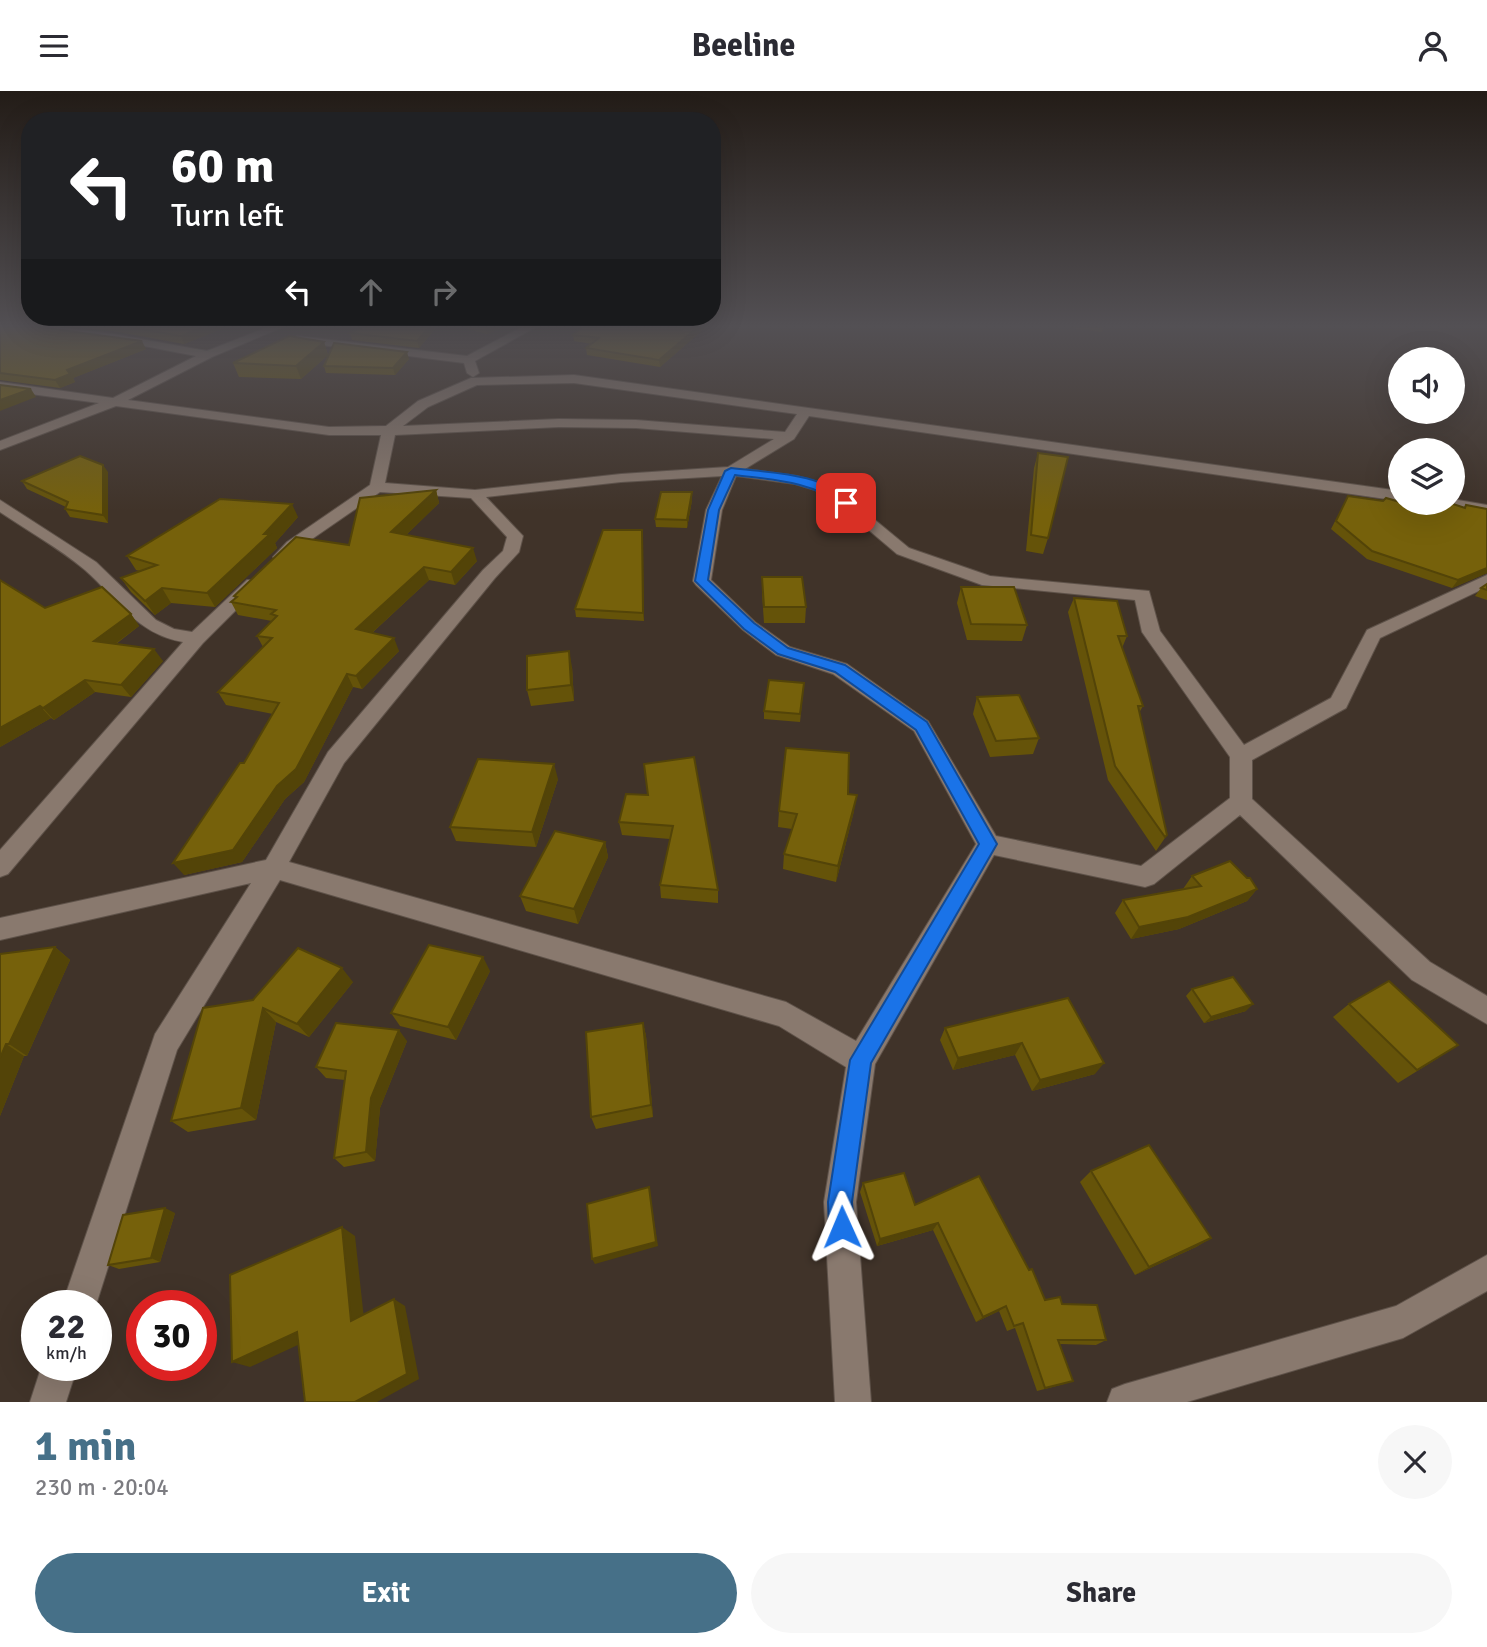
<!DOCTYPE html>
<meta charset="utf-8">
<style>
:root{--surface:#fff;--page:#f7f7f7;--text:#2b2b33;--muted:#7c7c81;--accent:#467088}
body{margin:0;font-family:Signika,sans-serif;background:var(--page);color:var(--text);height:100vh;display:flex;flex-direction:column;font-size:26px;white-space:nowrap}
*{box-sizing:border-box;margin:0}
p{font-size:23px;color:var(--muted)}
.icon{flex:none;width:38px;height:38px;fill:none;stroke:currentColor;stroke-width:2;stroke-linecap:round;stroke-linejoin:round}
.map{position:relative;height:1311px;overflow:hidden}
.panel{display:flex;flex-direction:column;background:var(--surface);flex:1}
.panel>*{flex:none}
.top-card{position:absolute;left:21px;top:21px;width:700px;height:214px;border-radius:28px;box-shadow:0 7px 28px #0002;background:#202124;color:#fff;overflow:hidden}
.fabs{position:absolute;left:1388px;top:256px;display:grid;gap:14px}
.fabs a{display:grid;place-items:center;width:77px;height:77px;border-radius:50%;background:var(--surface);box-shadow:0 7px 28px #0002;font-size:35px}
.speed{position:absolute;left:21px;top:1199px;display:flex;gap:14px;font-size:35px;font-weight:700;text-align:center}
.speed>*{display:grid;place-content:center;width:91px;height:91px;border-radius:50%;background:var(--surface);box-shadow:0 7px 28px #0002;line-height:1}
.speed small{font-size:18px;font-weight:400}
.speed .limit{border:10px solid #d22;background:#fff;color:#111}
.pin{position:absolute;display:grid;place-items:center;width:60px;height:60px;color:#fff;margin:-30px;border-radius:14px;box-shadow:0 4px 10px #0006}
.me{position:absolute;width:77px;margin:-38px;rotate:359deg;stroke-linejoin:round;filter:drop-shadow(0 0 5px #0008)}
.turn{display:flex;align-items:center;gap:24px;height:147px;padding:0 35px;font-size:32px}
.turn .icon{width:91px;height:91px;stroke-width:2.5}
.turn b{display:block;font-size:49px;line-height:60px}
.lanes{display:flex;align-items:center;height:66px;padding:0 35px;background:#0003;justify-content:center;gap:35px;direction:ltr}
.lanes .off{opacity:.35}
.round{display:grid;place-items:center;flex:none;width:74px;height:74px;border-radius:37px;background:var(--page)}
.overview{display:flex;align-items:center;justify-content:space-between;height:119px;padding:0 35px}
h1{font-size:42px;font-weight:700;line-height:52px;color:var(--accent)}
.button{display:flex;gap:14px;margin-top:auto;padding:14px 35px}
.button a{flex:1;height:80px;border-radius:42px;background:var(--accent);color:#fff;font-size:28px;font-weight:700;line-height:80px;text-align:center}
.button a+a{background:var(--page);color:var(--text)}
header{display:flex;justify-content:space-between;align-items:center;height:91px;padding:0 35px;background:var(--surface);font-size:32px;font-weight:700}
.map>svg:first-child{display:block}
</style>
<header><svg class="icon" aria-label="menu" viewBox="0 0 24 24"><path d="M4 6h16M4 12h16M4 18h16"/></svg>Beeline<svg class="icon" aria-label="person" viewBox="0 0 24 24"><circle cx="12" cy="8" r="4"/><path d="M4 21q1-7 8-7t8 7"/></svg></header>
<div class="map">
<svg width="1487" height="1311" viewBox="0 0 1487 1311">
<rect width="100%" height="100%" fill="#403329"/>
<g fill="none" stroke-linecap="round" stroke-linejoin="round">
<defs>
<g id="minor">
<path d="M21,236H55L113,243L207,260L268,236H283L212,266L128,309L329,336L386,335L418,310L471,287L574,284L1400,400V410L809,325L794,348L745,378L797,385L835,396L909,457L990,485L1149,500L1160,540L1244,654L1331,607L1367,539L1487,484V496L1380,547L1346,617L1252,669V708L1430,871L1487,905V933L1412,889L1240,724L1154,793L1145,796L994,764L875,973L856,1111L871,1311H835L824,1111L846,976L779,935L280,789L177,959L96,1214H62L155,943L251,792L0,849V827L266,769L328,661L483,479L503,460L507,446L471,407L380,401L299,457L287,469H275L273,466L287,451L370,394L381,344H329L116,315L0,359V350L99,312L0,299V291L113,307L196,265L113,249L27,239ZM574,292L797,323L785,341L636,329L559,328L403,335L428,316L477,294ZM559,336L636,337L774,348L728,376L621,383L475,399L385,392L395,344ZM722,385L706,419L693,490L696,494L743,539L776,564L833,583L914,640L976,753L856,950L786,911L289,771L344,672L495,487L519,461L523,445L486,406L621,391ZM736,385L795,393L825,402L897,463L982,494L1135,509L1142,541L1230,666V707L1141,775L996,745L928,630L847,573L790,556L755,531L711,489L722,419Z"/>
<path d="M522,236H536L475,270L479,282L473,286L467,282L464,272L297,251L291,248L297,245L467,265Z"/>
<path d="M1452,408L1487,414V424L1444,416L1437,411H1452Z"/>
<path d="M0,409L96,471L156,529L174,538L192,541L247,489H259L262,493L203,552L8,783L0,786V759L183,551C136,543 118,508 85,479C59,457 28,440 0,421Z"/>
<path d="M1487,1164V1200L1403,1247L1187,1311H1107L1112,1298L1125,1293L1396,1215Z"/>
<path d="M42,1274H78L66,1311H30Z"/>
</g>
</defs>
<use href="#minor" stroke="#5e5249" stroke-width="2"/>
<use href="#minor" fill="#89796e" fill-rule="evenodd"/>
</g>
<g fill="#655309">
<path d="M0,236L146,258L73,287L75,291L60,297L0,289Z"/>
<path d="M77,236H226L184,253L113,240Z"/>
<path d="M363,236H435V238L419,257L352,249L350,242Z"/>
<path d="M467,236H503L487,243L468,238Z"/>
<path d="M706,236L660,276L587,264L586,257L592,253L574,250L573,244Z"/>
<path d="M1064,236H1103L1102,241Z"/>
<path d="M324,251L328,264L301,288L239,286L233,272Z"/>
<path d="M409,268L395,284L326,282L324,275Z"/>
<path d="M1038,362L1048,447L1043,463L1026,460L1034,377Z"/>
<path d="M108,381V432L70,426L65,418L66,416L27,398L22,390Z"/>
<path d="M436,399L439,412L406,444L477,470L455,494L429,489L372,542L399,560L362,598L353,596L304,691L285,708L242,771L184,784L244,672L273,623L226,614L218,601L263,556L257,545L272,530L238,524L231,511L235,507L234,505L349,454Z"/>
<path d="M692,401V409L687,437L656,436L655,428Z"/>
<path d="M1348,405L1432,420L1437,411H1447L1465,417L1487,418V482L1452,497L1367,468L1331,438Z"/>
<path d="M298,426L275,452L277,457L215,516L171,512L155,524L131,501L121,487L140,480L136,479L127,465Z"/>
<path d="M642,439L644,530L576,526L575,518Z"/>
<path d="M762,486L806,516L805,532H764L762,502Z"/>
<path d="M1487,493V509L1475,505L1481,497Z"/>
<path d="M961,496L1027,534L1022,550L967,549L957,512Z"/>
<path d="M1074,507L1127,545L1122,557L1143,615L1139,622L1167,744L1156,760L1108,689L1068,521Z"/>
<path d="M45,517L131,523L139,535L116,553L163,570L131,606L95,601L54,629L51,627L0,656Z"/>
<path d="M572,576L574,610L531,615L527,599Z"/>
<path d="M804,592L800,631L764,628V620Z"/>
<path d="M977,606L1039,647L1033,663L990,666L973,623Z"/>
<path d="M644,673L718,799V812L661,807L660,794L670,748L622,744L619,731L648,704Z"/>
<path d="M558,688L536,756L456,750L450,736Z"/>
<path d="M848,703L854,720L836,791L783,778L784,763L792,738L778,736L779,720Z"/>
<path d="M605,751L608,766L578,833L526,820L520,805Z"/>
<path d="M1192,785L1257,798L1247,810L1179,838L1131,848L1115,822L1123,809L1184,798H1183Z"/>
<path d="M55,856L70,869L27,965H24L0,1025V863Z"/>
<path d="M490,880L456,949L400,935L391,922Z"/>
<path d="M353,891L309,946L276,931L256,1029L188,1041L171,1030L253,909Z"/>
<path d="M1192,898L1246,920L1204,932L1186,905Z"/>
<path d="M1068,907L1095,983L1032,1000L1015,964L953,979L940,949L945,937Z"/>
<path d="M1349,913L1438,967L1398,992L1333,926Z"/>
<path d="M643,932L646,945L653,1026L596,1038L591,1026Z"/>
<path d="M407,950L380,1017L375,1070L344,1076L334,1067L345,989L326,987L316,976Z"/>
<path d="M1091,1080L1211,1147L1196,1156L1135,1184L1080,1091Z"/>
<path d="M863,1092L915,1114L1045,1209L1062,1213L1106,1249L1096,1254L1060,1253L1073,1290L1064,1293L1037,1300L1015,1237L1007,1240L999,1220L976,1231L933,1139L877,1155L860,1101Z"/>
<path d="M175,1122L160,1171L119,1178L108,1174Z"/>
</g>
<g fill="#534408">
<path d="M204,236H226L184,253L181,245Z"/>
<path d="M429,236H435V238L419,257L417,250Z"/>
<path d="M488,236H503L487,243L486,237Z"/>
<path d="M698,236H706L660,276L659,269Z"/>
<path d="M142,250L146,258L73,287L75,291L60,297L55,289L67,279Z"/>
<path d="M324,251L328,264L301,288L296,275Z"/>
<path d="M407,261L409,268L395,284L393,277Z"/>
<path d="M31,298L36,306L0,320V309Z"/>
<path d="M103,374L108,381V432L103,424Z"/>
<path d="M436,399L439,412L396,454L391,441Z"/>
<path d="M692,401V409L687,437V429Z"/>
<path d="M292,413L298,426L275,452L277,457L215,516L207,502L264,443Z"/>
<path d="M642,439L643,447L644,530L643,522Z"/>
<path d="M473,457L477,470L455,494L451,481Z"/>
<path d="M424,476L429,489L362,551L356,538Z"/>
<path d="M1487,477V482L1452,497L1458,489Z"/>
<path d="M162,497L171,512L155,524L145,510Z"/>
<path d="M131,523L139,535L103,562L94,550Z"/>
<path d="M394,547L399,560L362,598L356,585Z"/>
<path d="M154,558L163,570L131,606L121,594Z"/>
<path d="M569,560L572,576L574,610L571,594Z"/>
<path d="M347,583L353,596L304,691L285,708L242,771L184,784L173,772Z"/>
<path d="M85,589L95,601L54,629L43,617Z"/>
<path d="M40,615L51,627L0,656V637Z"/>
<path d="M554,673L558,688L536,756L532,741Z"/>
<path d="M857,704L854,720L836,791L838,775Z"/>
<path d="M605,751L608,766L578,833L574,818Z"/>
<path d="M1257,798L1247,810L1179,838L1131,848L1139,836Z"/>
<path d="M55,856L70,869L27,965L9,953Z"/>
<path d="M483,866L490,880L456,949L448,936Z"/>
<path d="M342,877L353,891L309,946L297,933Z"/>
<path d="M1253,913L1246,920L1204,932L1211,926Z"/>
<path d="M263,917L276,931L256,1029L241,1017Z"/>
<path d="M643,932L646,945L653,1026L651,1014Z"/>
<path d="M399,939L407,950L380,1017L375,1070L366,1061L371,1007Z"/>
<path d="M1022,952L1015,964L953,979L958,967Z"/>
<path d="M6,953L24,965L0,1025V967Z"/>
<path d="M1104,972L1095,983L1032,1000L1040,989Z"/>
<path d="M649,1096L658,1155L595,1173L592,1168Z"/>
<path d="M165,1117L175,1122L160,1171L151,1167Z"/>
<path d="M938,1132L933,1139L877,1155L880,1148Z"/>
<path d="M342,1136L355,1145L365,1237L351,1230Z"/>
<path d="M1211,1147L1196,1156L1135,1184L1149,1176Z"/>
<path d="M394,1208L405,1215L419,1288L377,1311H355Z"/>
<path d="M1006,1215L999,1220L976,1231L983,1226Z"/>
<path d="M297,1241L313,1247L250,1276L232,1271Z"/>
</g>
<g fill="#76610b" stroke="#534408" stroke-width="2">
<path d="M0,236H38L142,250L67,279L70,283L55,289L0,282Z"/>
<path d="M128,236H204L181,245Z"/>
<path d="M363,236H429L417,250L350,242Z"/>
<path d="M582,236H698L659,269L586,257L599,247L573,244Z"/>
<path d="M289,245L324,251L296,275L233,272Z"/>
<path d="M334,252L407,261L393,277L324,275Z"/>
<path d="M0,294L31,298L0,309Z"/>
<path d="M1038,362L1068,366L1048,447L1031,444Z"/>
<path d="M80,365L103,374V424L65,418L68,411L22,390Z"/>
<path d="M436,399L391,441L473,457L451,481L424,476L356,538L394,547L356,585L347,583L296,678L277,695L233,759L173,772L240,672H244L279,612L218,601L272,547L257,545L277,525L271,523L276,519L231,511L237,506L234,505L296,446L349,454L360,407Z"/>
<path d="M661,401H692L687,429L655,428Z"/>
<path d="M1348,405L1383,410L1386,407L1434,421L1438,411H1447L1465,417L1466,414L1487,418V477L1458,489L1372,460L1336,430Z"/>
<path d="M220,408L292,413L264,443H270L207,502L162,497L145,510L121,487L157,474L127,465Z"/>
<path d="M603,439H642L643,522L575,518Z"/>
<path d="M762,486H802L806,516H764Z"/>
<path d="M0,489L45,517L102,496L131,523L94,550L154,558L121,594L85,589L43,617L40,615L0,637Z"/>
<path d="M1487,493V499L1481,497Z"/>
<path d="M961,496H1014L1027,534L971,533Z"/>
<path d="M1074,507L1117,510L1127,545H1118L1143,615H1138L1167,744L1165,746L1115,675Z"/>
<path d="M569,560L571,594L527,599V565Z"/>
<path d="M769,589L804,592L800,623L764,620Z"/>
<path d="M1019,604L1039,647L996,650L977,606Z"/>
<path d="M786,657L849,662L848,703L857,704L838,775L784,763L797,723L779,720Z"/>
<path d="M694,666L718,799L660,794L673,735L619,731L626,703L648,704L644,673Z"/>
<path d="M478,668L554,673L532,741L450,736Z"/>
<path d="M555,740L605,751L574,818L520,805Z"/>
<path d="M1230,770L1247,787H1250L1257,798L1188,826L1139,836L1123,809L1201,795L1192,785Z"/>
<path d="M429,854L483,866L448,936L391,922Z"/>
<path d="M55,856L9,953H6L0,967V863Z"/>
<path d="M298,857L342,877L297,933L263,917L241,1017L171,1030L203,917L253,909Z"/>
<path d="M1233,886L1253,913L1211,926L1192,898Z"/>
<path d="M1389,890L1458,954L1417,979L1349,913Z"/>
<path d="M1068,907L1104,972L1040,989L1022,952L958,967L945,937Z"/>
<path d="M336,932L399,939L371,1007L366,1061L334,1067L346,980L316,976Z"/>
<path d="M643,932L651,1014L591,1026L586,941Z"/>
<path d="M1149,1054L1211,1147L1149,1176L1091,1080Z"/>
<path d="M904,1082L915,1114L979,1085L1029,1179L1032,1178L1045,1209L1060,1206L1062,1213L1097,1214L1106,1249H1058L1073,1290L1045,1297L1023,1232L1014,1235L1006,1215L983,1226L938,1132L880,1148L863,1092Z"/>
<path d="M649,1096L656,1151L592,1168L587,1113Z"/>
<path d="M165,1117L151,1167L108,1174L123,1124Z"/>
<path d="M342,1136L351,1230L394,1208L407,1283L355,1311H305L297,1241L232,1271L230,1184Z"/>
</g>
<linearGradient id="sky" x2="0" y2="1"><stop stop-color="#231c17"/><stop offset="0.56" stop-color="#535054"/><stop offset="1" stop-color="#535054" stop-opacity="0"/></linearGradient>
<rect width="1487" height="420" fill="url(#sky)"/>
<path fill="#1a73e8" stroke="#114b97" stroke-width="2" d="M731,377C770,382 823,381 852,412L842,414C811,390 772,389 735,384L719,419L708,489L754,532L788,557L845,574L927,631L997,753L871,972L852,1111L854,1136L850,1145L842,1149L833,1145L829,1136L828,1111L850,969L979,753L916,639L835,581L778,563L744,538L695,490L708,419L725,380Z"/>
</svg>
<div class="fabs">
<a><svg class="icon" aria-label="sound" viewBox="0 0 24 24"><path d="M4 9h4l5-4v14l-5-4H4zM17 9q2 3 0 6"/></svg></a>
<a><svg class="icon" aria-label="layers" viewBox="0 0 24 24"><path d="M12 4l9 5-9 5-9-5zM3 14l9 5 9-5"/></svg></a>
</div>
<div class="speed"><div>22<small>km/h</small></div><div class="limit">30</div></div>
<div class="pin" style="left:846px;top:412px;background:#d93025"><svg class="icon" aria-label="arrive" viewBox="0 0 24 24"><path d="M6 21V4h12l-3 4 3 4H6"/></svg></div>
<svg class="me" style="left:842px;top:1136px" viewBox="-20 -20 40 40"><path d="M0-17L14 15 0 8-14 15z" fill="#1a73e8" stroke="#fff" stroke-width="4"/></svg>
<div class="top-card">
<div class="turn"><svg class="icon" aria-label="left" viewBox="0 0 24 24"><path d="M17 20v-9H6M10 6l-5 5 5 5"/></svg><div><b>60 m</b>Turn left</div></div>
<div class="lanes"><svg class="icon" aria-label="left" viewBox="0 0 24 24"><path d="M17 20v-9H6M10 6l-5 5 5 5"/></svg><svg class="icon off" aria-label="ahead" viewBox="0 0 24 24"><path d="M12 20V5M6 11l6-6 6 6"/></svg><svg class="icon off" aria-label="right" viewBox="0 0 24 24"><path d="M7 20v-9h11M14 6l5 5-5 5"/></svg></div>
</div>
</div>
<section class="panel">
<div class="overview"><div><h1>1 min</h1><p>230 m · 20:04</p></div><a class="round"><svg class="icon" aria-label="close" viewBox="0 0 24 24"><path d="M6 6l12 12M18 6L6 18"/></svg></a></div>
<div class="button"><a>Exit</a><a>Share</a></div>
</section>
